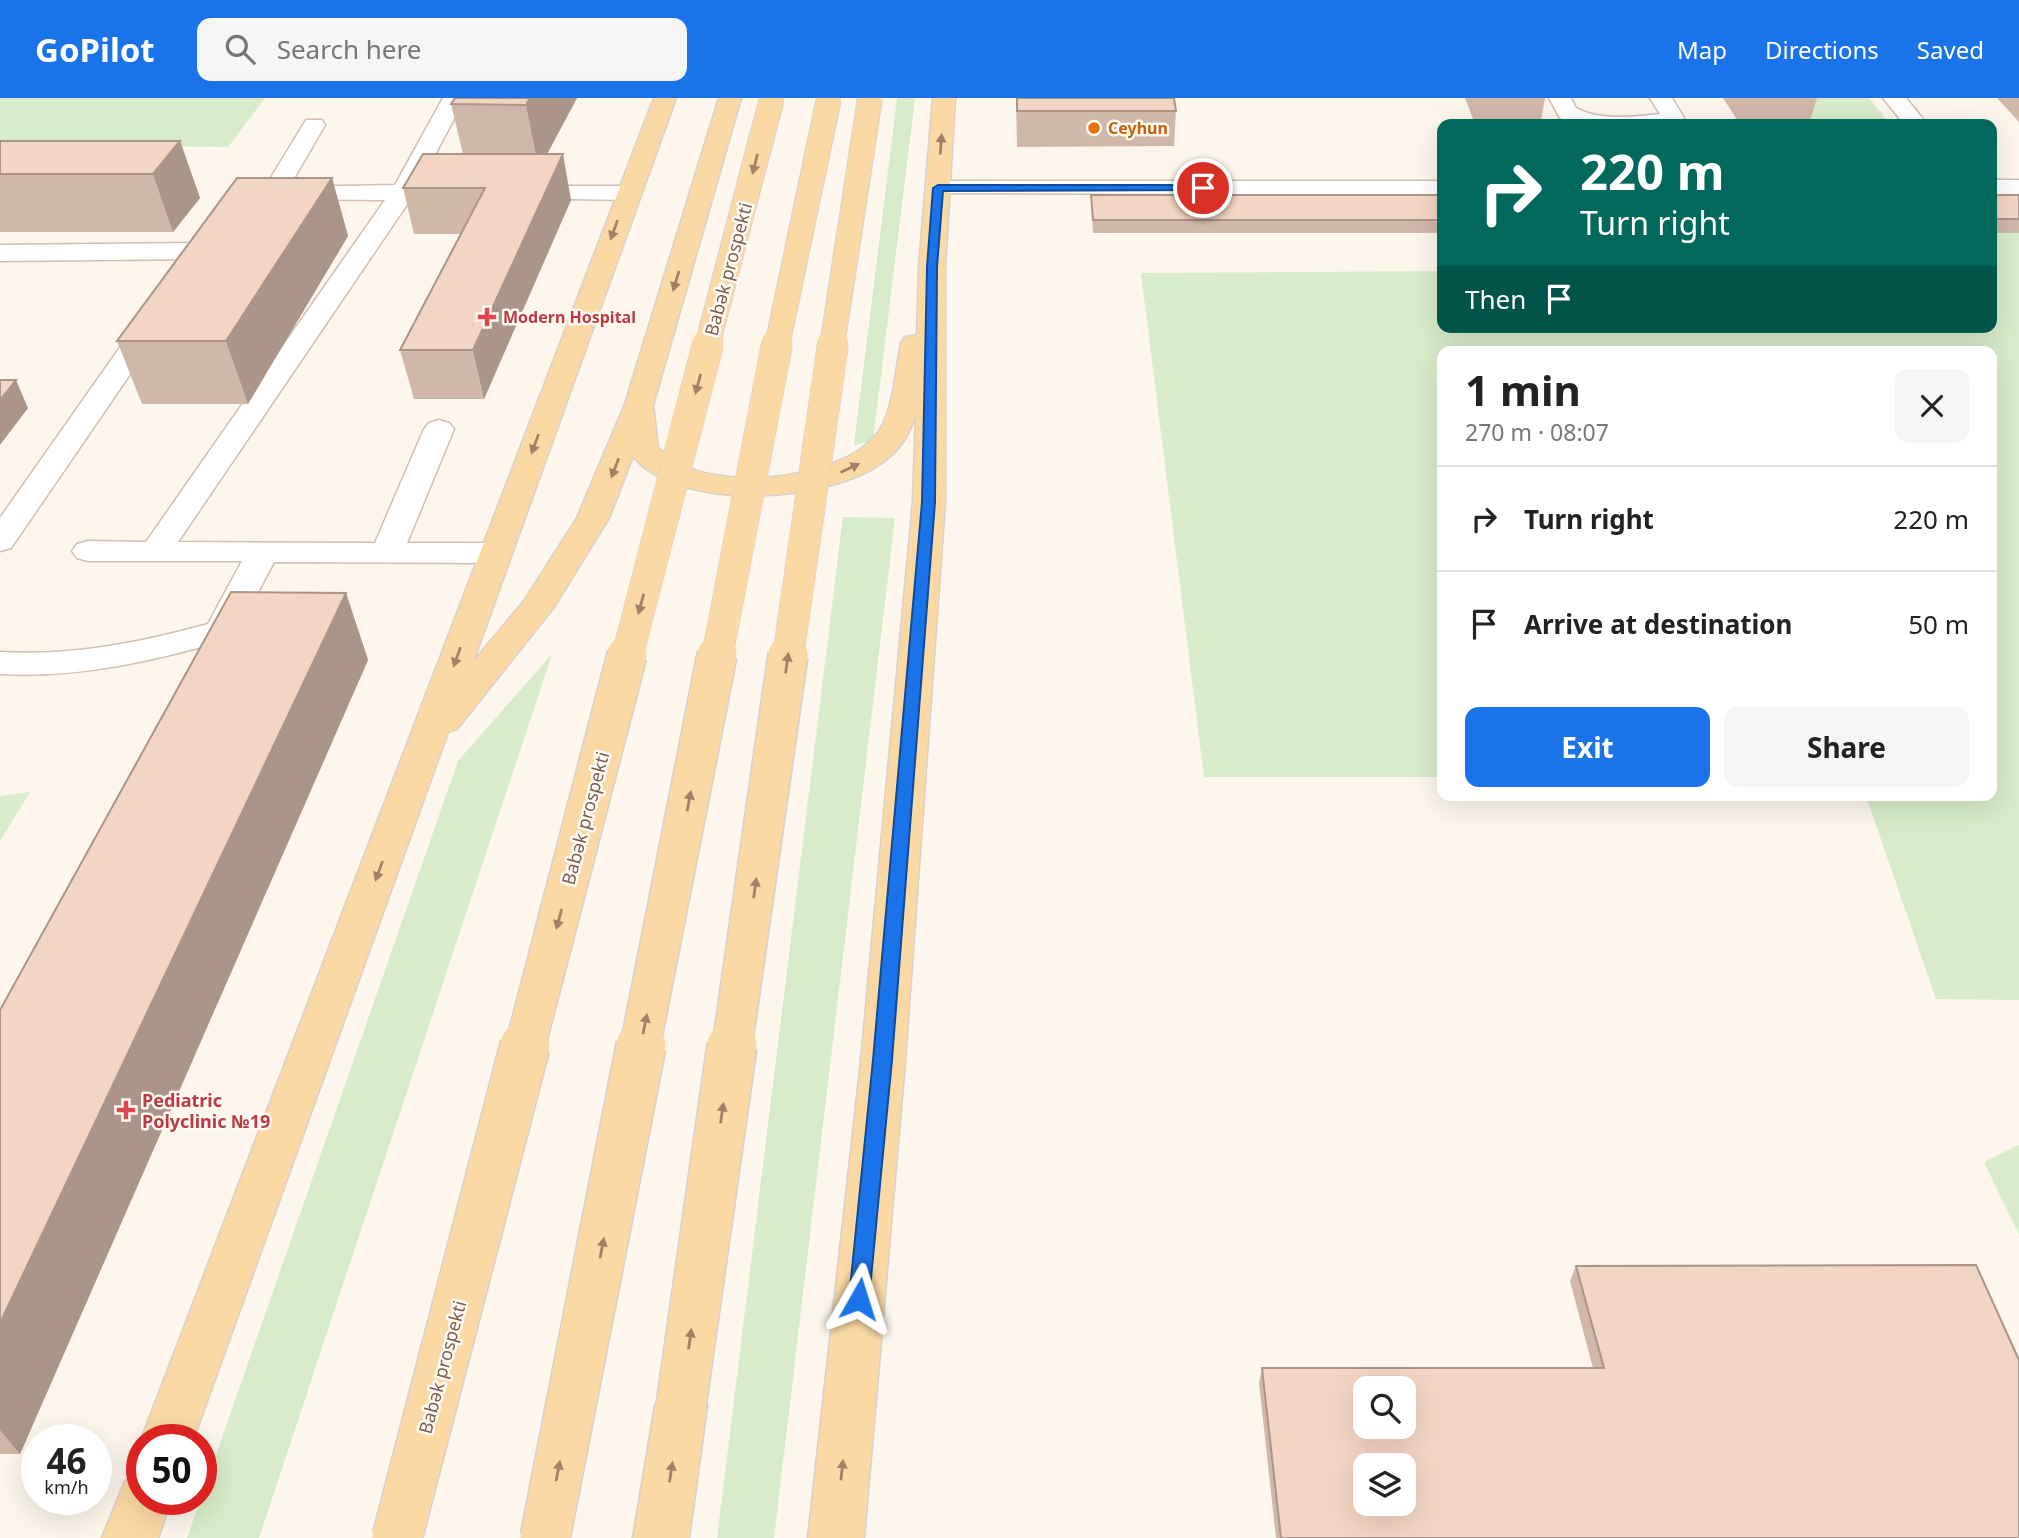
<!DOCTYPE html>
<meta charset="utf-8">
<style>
:root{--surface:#fff;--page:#f6f6f6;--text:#222;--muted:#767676;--line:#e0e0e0;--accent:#1a73e8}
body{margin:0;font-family:"Noto Sans",sans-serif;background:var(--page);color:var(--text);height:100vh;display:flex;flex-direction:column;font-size:26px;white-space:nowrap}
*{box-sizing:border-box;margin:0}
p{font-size:23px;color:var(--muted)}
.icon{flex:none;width:38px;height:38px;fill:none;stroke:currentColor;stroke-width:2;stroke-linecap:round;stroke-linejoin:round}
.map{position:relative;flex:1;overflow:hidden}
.panel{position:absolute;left:1437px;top:248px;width:560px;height:455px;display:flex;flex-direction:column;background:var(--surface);border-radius:14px;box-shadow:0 7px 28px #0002}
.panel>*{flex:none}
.guide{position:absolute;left:1437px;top:21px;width:560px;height:214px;border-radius:14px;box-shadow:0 7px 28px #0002;background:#00695c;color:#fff;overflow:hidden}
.fabs{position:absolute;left:1353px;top:1278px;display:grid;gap:14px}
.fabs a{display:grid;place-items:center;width:63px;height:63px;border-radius:14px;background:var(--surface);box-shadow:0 7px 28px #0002;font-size:35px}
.speed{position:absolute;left:21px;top:1326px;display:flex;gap:14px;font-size:35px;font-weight:700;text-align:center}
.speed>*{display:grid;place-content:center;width:91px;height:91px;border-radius:50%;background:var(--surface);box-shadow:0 7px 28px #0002;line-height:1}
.speed small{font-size:18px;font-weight:400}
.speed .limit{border:10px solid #d22;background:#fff;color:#111}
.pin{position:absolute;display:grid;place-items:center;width:60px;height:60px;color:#fff;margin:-30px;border:4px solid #fff;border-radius:50%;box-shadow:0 2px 7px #0007}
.me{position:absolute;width:77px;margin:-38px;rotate:6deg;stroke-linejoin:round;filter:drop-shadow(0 0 5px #0008)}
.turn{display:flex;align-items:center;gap:24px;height:147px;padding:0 28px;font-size:32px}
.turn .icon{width:91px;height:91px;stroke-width:2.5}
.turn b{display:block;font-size:49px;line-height:60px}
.then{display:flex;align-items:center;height:66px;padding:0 28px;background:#0003;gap:14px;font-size:26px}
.round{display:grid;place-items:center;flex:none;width:74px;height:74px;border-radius:14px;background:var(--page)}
.overview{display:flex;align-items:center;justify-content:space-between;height:119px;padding:0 28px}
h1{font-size:42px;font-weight:700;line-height:52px}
.primary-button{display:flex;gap:14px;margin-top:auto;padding:14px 28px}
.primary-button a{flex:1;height:80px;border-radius:14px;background:var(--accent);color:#fff;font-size:28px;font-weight:700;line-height:80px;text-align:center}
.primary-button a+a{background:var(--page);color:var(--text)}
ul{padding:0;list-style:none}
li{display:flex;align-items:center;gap:21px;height:105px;padding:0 28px;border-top:2px solid var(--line)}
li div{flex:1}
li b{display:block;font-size:26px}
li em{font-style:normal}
header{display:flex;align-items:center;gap:42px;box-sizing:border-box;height:98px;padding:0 35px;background:var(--accent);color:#fff}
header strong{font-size:33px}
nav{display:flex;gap:38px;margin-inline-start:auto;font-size:24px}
.search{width:490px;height:63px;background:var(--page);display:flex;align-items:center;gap:18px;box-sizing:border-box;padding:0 24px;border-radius:14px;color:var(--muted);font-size:26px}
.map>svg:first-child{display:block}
</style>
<header>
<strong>GoPilot</strong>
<div class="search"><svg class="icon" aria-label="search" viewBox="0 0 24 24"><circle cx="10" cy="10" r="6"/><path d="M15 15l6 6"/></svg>Search here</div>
<nav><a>Map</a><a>Directions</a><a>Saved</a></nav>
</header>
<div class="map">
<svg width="2019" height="1440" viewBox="0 0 2019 1440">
<rect width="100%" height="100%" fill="#fdf6ec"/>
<g fill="#d8ecc9">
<path d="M0,0H265L228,49L0,48Z"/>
<path d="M897,0H915L873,343L854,347Z"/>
<path d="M1789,0H1869L1890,26H1808Z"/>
<path d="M1992,135H2019V902L1936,901L1866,698H1992V254H1442V679H1204L1141,175L1442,173V229H1992Z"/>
<path d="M843,419L895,420L774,1440H717Z"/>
<path d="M552,556L259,1440H187L458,663Z"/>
<path d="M30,694L0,743V698Z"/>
<path d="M2019,1047V1137L1984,1064Z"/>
</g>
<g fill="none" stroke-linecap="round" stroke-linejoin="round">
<defs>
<g id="minor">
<path d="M443,0H465L419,87L463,89L466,94L463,99L410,102L178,444L375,445L424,331L429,325L439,322L449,325L454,331L407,445H496L507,448L512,455L507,462L496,465L274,464L230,547L218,550L209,547C139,566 72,580 0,576V554C72,558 139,545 208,526L242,463H88L77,460L72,453L77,446L88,443L146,444L385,102L264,101L261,96L306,22H322L325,27L289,89L395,87Z"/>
<path d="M1549,0H1571L1576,10C1599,23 1634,19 1660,16L1650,0H1672L1684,20L1675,26H1578L1560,20Z"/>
<path d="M1883,0H1906L1927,26H1904Z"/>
<rect x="1992" y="82" width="27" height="14"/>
<path d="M938,83H1442V97L929,95L926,90L929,85Z"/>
<path d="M518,88H628L637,90L640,95L637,100L628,102L509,100L506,95L509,90Z"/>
<path d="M221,119L230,121L233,126L210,158L201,161L0,163V147L194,145L212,121Z"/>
<path d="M154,213L164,215L168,221L11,450L0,453V420L144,215Z"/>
</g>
<g id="major">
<path d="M654,0H676L473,564L524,503L577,420L625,306L719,0H741L653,307L658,350C665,355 672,362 679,366C730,392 844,382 879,333C893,314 896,269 901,245L905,239L917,237L919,169L933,0H955L945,169V404L905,963L864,1440H808L861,963L913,404L916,315C911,332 902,349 888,360C836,405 678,415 633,358L609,420L554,509L457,631L448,634L193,1342H142V1345L141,1342Z"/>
<path d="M681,1284L699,1291L707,1308L689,1440H633L655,1308L663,1291Z"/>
<path d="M142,1376V1402H171L158,1440H102L125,1383Z"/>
</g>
</defs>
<use href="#minor" stroke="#d1beb0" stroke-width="3"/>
<use href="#major" stroke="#dad1cd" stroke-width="3"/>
<use href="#minor" fill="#fff" fill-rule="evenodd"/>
<use href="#major" fill="#fbd9a5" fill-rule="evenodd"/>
<defs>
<g id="major-bridge-far3">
<path d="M707,248L772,0"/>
<path d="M777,248L829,0"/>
<path d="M832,248L870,0"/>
</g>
<g id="major-bridge-far2">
<path d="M627,559L708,246"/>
<path d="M717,559L777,246"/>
<path d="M788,559L833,246"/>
</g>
<g id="major-bridge-far1">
<path d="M525,949L627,557"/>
<path d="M640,949L717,557"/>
<path d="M732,949L788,557"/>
</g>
<g id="major-bridge">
<path d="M681,1308L732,948"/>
<path d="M397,1440L525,948"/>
<path d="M545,1440L641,948"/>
</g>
</defs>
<use href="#major-bridge-far3" stroke="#dad1cd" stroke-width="26" stroke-linecap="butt"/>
<use href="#major-bridge-far2" stroke="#dad1cd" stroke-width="32" stroke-linecap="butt"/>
<use href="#major-bridge-far1" stroke="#dad1cd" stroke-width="42" stroke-linecap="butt"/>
<use href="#major-bridge" stroke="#dad1cd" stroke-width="52" stroke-linecap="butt"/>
<use href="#major-bridge-far3" stroke="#fbd9a5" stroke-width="24"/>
<use href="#major-bridge-far2" stroke="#fbd9a5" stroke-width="31"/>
<use href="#major-bridge-far1" stroke="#fbd9a5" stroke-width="39"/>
<use href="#major-bridge" stroke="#fbd9a5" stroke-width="49"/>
</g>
<g fill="#d1b7a8">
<path d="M577,0L547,56L571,102L484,301H414L400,252L461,136H414L403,90L463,56L451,6Z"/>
<path d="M1016,0H1174L1176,13L1174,48L1017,49Z"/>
<path d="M1465,0H1545L1541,22L1473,21Z"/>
<path d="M1723,0H1817L1809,26H1740Z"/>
<path d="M1997,0H2019V24Z"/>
<path d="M0,43H180L200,100L173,134H0Z"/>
<path d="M332,80L348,138L248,306H142L117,243Z"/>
<path d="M1091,97H1442V135H1093Z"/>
<rect x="1992" y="97" width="27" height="38"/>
<path d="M346,495L368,562L20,1356H0V912Z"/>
<path d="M1576,1168L2019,1440H1276L1259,1285L1262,1270H1593L1570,1183Z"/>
</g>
<g fill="#aa9588">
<path d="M530,0H577L539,71L526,7Z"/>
<path d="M180,43L200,100L173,134L153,76Z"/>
<path d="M563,56L571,102L484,301L473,252Z"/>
<path d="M332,80L348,138L248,306L226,243Z"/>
<path d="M16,282L28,310L0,347V302Z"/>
<path d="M346,495L368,562L20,1356L0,1332V1225Z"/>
</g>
<g fill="#f3d5c3" stroke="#aa9588" stroke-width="2" fill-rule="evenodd">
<path d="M455,0H530L526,7L451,6Z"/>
<path d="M1017,0H1174L1176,13H1017Z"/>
<path d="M0,43H180L153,76H0Z"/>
<path d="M423,56H563L473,252H400L485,90H403Z"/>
<path d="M237,80H332L226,243H117Z"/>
<path d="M1091,97H1442V122H1093Z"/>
<rect x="1992" y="97" width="27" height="24"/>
<path d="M0,282H16L0,302Z"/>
<path d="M231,494L346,495L0,1225V912Z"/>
<path d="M1976,1167L2019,1262V1440H1281L1262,1270H1604L1576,1168ZM1365,1290H1404V1328H1365ZM1365,1367H1404V1405H1365Z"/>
</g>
<defs><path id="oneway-solid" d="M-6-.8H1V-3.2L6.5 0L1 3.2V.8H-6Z" transform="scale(1.75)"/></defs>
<g fill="#a18267">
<use href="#oneway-solid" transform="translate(941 46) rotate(-86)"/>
<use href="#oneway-solid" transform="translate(755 66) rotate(104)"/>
<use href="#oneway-solid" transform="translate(614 132) rotate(110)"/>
<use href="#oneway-solid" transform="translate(676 183) rotate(107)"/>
<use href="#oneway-solid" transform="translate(698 286) rotate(105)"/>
<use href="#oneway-solid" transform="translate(535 346) rotate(110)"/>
<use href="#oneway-solid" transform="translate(615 370) rotate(111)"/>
<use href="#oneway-solid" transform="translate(850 370) rotate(-25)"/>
<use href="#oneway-solid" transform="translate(641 506) rotate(105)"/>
<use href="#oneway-solid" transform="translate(457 559) rotate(110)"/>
<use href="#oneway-solid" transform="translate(787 565) rotate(-82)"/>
<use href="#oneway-solid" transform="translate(689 703) rotate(-79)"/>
<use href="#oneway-solid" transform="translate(379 773) rotate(110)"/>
<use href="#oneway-solid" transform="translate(755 790) rotate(-82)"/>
<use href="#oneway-solid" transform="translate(559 821) rotate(105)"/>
<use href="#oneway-solid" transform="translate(645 926) rotate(-79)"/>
<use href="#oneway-solid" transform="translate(722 1015) rotate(-82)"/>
<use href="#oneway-solid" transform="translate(602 1150) rotate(-79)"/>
<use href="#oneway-solid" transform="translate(690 1241) rotate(-82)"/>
<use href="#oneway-solid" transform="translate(842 1372) rotate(-84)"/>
<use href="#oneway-solid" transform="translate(558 1373) rotate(-79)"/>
<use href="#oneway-solid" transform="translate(671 1374) rotate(-81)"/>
</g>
<path fill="#1a73e8" stroke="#114b97" stroke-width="2" d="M1203,87L1207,88V92L943,93L937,169L935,404L892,962L869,1201L866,1208L859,1210L852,1208L849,1201L873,962L922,404L927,169L933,90L938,87Z"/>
<circle fill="#e8710a" stroke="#fffaf3" stroke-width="2.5" cx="1094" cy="30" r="7"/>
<g fill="#e0444e" stroke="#fffaf3" stroke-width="2.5">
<path d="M483.5 208.5h7v7h7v7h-7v7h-7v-7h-7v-7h7z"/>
<path d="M122.5 1001.5h7v7h7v7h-7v7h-7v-7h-7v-7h7z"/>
</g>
<g text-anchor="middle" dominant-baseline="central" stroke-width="5" stroke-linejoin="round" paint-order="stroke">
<g font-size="16" font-weight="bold" fill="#c56008" stroke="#fffaf3" text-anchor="start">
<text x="1108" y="30">Ceyhun</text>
</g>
<g font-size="16" font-weight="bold" fill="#be3a42" stroke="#fffaf3" text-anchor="start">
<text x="503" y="219">Modern Hospital</text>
</g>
<g font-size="18" fill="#7a5c4d" stroke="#fffaf3">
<text transform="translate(728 171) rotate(-75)">Babək prospekti</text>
<text transform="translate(585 720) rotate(-75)">Babək prospekti</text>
<text transform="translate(442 1269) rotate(-75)">Babək prospekti</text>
</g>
<g font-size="18" font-weight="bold" fill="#be3a42" stroke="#fffaf3" text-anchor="start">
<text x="142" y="1002">Pediatric<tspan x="142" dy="21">Polyclinic №19</tspan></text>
</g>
</g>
</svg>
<div class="fabs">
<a><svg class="icon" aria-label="search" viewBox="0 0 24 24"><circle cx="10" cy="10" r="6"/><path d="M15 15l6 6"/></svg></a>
<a><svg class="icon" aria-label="layers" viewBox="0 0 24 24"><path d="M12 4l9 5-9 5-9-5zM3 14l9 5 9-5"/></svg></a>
</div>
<div class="speed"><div>46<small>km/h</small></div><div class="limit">50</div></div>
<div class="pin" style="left:1203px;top:90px;background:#d93025"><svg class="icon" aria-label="arrive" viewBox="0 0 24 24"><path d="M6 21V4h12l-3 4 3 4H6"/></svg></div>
<svg class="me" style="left:859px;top:1201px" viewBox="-20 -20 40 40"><path d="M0-17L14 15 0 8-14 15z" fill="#1a73e8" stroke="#fff" stroke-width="4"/></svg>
<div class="guide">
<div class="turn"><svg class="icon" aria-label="right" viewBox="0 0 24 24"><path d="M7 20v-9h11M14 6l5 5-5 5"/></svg><div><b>220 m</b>Turn right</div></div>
<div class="then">Then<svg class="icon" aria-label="arrive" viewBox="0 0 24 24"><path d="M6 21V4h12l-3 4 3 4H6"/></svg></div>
</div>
<section class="panel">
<div class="overview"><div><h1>1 min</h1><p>270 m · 08:07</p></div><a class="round"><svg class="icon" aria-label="close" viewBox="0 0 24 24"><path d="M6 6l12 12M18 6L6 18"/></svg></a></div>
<ul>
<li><svg class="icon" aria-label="right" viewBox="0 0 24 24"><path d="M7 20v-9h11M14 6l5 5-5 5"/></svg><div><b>Turn right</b></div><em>220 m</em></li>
<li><svg class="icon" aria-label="arrive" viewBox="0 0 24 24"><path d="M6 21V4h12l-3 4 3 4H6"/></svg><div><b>Arrive at destination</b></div><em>50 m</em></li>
</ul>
<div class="primary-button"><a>Exit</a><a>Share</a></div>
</section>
</div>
